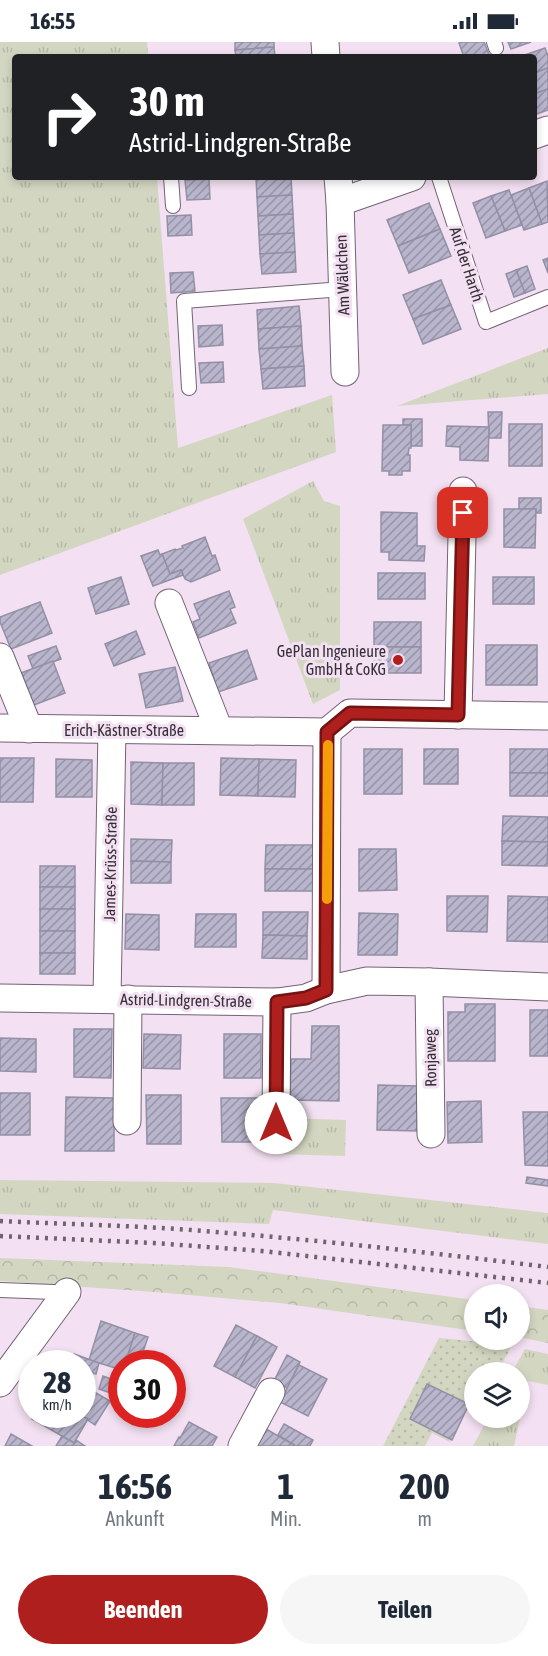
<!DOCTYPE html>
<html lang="de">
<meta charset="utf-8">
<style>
:root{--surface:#fff;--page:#f6f6f7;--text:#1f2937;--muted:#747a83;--accent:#af1f1d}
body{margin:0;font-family:"Asap Condensed",sans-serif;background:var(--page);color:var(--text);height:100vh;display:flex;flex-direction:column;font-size:22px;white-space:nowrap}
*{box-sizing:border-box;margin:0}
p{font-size:20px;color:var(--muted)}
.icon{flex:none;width:33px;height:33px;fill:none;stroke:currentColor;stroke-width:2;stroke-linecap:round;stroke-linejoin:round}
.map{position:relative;height:1404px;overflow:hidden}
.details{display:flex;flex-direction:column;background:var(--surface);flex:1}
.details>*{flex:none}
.hud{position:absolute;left:12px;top:12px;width:525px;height:126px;border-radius:6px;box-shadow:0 3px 9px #0003;background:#202124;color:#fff;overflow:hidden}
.tools{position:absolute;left:464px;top:1242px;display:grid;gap:12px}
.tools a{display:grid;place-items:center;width:66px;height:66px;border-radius:50%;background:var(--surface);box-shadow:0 3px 9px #0003;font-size:30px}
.speed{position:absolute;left:18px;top:1308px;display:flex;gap:12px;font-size:30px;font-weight:700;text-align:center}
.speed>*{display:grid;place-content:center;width:78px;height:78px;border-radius:50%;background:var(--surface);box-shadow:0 3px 9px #0003;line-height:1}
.speed small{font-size:15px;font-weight:400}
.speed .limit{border:9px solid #d22;background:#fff;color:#111}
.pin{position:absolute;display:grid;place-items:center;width:51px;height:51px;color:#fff;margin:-26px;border-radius:12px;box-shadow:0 3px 9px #0006}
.me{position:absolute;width:66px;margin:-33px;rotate:0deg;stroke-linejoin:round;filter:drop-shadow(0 0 4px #0008)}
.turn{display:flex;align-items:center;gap:21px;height:126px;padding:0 18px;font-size:27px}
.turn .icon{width:78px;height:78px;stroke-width:2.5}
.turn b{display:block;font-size:42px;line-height:51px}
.eta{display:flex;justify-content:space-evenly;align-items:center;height:102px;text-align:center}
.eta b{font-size:36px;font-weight:700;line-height:42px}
.cta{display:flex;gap:12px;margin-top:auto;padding:12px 18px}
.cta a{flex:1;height:69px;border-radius:36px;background:var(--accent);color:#fff;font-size:24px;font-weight:700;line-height:69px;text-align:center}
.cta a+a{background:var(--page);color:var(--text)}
.status{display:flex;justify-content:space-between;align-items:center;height:42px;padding:0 30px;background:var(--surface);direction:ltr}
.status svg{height:16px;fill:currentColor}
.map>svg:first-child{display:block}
</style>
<div class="status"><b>16:55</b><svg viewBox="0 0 49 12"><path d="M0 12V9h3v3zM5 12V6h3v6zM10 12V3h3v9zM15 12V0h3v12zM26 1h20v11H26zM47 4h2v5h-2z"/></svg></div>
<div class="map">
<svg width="548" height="1404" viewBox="0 0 548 1404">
<defs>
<pattern id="grass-tufts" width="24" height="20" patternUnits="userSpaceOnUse" patternTransform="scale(1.5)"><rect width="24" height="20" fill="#d3d7c2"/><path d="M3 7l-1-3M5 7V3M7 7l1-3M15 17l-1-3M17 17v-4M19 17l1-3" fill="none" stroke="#b6b9a7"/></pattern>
<pattern id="forest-crowns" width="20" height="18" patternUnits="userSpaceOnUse" patternTransform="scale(1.5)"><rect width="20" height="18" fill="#d3d7c2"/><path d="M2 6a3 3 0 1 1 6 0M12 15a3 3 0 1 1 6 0" fill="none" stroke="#b6b9a7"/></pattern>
<pattern id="garden-dots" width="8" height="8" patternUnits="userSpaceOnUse" patternTransform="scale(1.5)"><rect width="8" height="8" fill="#d3d7c2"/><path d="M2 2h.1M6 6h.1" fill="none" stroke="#b6b9a7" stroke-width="1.8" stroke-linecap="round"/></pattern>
<pattern id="building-hatch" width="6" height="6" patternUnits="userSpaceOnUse" patternTransform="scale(1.5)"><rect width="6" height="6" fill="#b8b5cc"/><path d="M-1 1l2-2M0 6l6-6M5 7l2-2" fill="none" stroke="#9694a6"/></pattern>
</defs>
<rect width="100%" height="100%" fill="#f3e0f2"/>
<g fill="url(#grass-tufts)">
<path d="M0,0H147L148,15H15V135H157L178,406L332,353L336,410L0,533Z"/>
<path d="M548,306V352L397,364Z"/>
<path d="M313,439L324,459L340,464V648L313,662L243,477Z"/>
<path d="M286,1076L346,1078L345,1114L273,1112L274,1090H286Z"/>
<path d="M0,1138L274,1141L548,1171V1202L273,1168L269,1182L0,1172Z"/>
<path d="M525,1307L548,1312V1343L528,1339L514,1404H473L488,1376H519V1330H512Z"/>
</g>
<g fill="url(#forest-crowns)">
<path d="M0,1216L229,1225L474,1258V1289L280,1261L155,1250L0,1239Z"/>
<path d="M519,1264L548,1268V1301L519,1295Z"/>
</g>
<path fill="url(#garden-dots)" d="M439,1296L512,1303L498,1330H474V1361L471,1360L450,1400L432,1391L425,1404H383Z"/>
<g fill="url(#building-hatch)" stroke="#9390a6" stroke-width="1.5">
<path d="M235,0H274V5L235,8Z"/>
<path d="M463,0H484L490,15H464L459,1Z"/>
<path d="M508,0H531L511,7Z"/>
<path d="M274,5L275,15H236L235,8Z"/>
<path d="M545,6L548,14V26L534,31V15H519Z"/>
<path d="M548,26V47L534,52V31Z"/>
<path d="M548,47V68L534,73V52Z"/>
<path d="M291,135L292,153L257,155L256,136Z"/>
<path d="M209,137L210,157L187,158L185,138Z"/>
<path d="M547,139L548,180L542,182L529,146Z"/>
<path d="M529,146L542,182L524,188L511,153Z"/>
<path d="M509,148L522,183L505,189L491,154Z"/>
<path d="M292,153L293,172L258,174L257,155Z"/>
<path d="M491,154L505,189L486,196L473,161Z"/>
<path d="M429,161L440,187L398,204L387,178Z"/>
<path d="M293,172L294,191L259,193L258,174Z"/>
<path d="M191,173L192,193L168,194L167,174Z"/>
<path d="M440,187L451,214L409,231L398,204Z"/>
<path d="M294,191L295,210L260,212L259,193Z"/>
<path d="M295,210L296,230L262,232L260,212Z"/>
<path d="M548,216V231L543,218Z"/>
<path d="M527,224L535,247L525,251L516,228Z"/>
<path d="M516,228L525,251L514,255L506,232Z"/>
<path d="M193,230L195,249L171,251L170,231Z"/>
<path d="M441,238L451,263L413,277L403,253Z"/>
<path d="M451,263L461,287L423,302L413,277Z"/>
<path d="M299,264L301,284L258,287L257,268Z"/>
<path d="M222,283L223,303L199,305L198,284Z"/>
<path d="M301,284L302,304L259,307L258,287Z"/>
<path d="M302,304L304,324L261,327L259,307Z"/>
<path d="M223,320L224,340L201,341L199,321Z"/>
<path d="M304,324L305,344L263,347L261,327Z"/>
<path d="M488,370H502L501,396H489Z"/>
<path d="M403,377H422V404H411V383H403Z"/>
<rect x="509" y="382" width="33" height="42"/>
<path d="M383,383H411V406H409L408,413H410V429H402V433H389V429H382Z"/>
<path d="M447,384L489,385L488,419L460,418V405L446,404Z"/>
<path d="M519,456H541V471H536V467H519Z"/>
<path d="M504,467H536L535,506L504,505Z"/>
<path d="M381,470L417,471V504H425L424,519L389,518V510H381Z"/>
<path d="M205,495L212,514L215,513L220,528L191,540L185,537L181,528L170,532L162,512L175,507L176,508L183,506L182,504Z"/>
<path d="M158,508L160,513L162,512L170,532L181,528L183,533L153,544L141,514Z"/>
<rect x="378" y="531" width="47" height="26"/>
<path d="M121,535L129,562L96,572L88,546Z"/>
<rect x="493" y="535" width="41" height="27"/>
<path d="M229,549L235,565L230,567L236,581L199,596L193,580L200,577L194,562Z"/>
<path d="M40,560L52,591L11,607L0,580V575Z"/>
<rect x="374" y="580" width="47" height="25"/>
<path d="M136,589L145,612L114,624L105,602Z"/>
<rect x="486" y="603" width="51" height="40"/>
<path d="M56,604L61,617L33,627L28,614Z"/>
<rect x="374" y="605" width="47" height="26"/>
<path d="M247,608L257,637L218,650L209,621Z"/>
<path d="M53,619L65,651L34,663L21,631Z"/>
<path d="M175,625L183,659L146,666L139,632Z"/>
<rect x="364" y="707" width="38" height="45"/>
<rect x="424" y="707" width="34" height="35"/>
<rect x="510" y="707" width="38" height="24"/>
<path d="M0,716H34L33,760H0Z"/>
<path d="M221,716L259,717L258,754L220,753Z"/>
<path d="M56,717L92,718V755H56Z"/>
<path d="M259,717L296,718L295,755L258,754Z"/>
<path d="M131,720L163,721L162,763L131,762Z"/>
<path d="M163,721H194V763H162Z"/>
<rect x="510" y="731" width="38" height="23"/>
<path d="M503,774L548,775V800L502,799Z"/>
<path d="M131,797L172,798L171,820L131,819Z"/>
<path d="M502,799L548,800L547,824L502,823Z"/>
<path d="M266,803H314V827H265Z"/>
<path d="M359,807H396L397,848L359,849Z"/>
<path d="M131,819L171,820V841H131Z"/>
<rect x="40" y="824" width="35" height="21"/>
<path d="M265,827H314L313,849H265Z"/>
<rect x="40" y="845" width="35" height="22"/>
<path d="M447,854H488L487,890L447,889Z"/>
<path d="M508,854L548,855V900L507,899Z"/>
<rect x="40" y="867" width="35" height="22"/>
<path d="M263,870H308L307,894L263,893Z"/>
<path d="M359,871L398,872L397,913H358Z"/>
<path d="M126,872L159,873V908L125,907Z"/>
<path d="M196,872H236V905H195Z"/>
<rect x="40" y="889" width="35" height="22"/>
<path d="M263,893L307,894V917L262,916Z"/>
<rect x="40" y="911" width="35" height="21"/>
<path d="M465,962H495V1019H448V970H465Z"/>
<rect x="530" y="968" width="18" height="46"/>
<path d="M312,984H339V1059L290,1058L291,1017H311Z"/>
<path d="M74,987H112L111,1036L74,1035Z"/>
<path d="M144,992L181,993L180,1027L143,1026Z"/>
<rect x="224" y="992" width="37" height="44"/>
<path d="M0,996L36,997V1030L0,1029Z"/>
<path d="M378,1043L418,1044L417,1089L377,1088Z"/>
<rect x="0" y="1051" width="30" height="42"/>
<path d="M146,1053H181V1102H147Z"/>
<path d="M66,1055L114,1056V1109H65Z"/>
<path d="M221,1056H262V1100H222Z"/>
<path d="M481,1059L482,1100L448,1101L447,1060Z"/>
<path d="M523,1070H548V1124L525,1123Z"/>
<path d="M527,1135L548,1138V1144L526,1141Z"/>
<path d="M101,1279L135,1291L125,1322H122V1328L89,1318Z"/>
<path d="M236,1283L257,1294L235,1335L214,1324Z"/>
<path d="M135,1291L148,1295L139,1322H125Z"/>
<path d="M257,1294L277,1305L255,1346L235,1335Z"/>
<path d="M74,1312L99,1321L96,1332L82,1328V1322H71Z"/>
<path d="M287,1313L300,1320L287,1346L274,1339Z"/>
<path d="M299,1323L327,1337L308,1374L280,1360Z"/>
<path d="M103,1334L122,1341V1355L99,1347Z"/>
<path d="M427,1342L469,1362L452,1398L410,1377Z"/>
<path d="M82,1343L110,1359L95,1383L79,1372H82Z"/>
<path d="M34,1372H79L88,1377L74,1401L32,1377Z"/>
<path d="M189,1380L217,1395L212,1404H174L179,1395L180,1396Z"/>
<path d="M284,1382L313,1398L310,1404H294V1402V1403L278,1393Z"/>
<path d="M266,1387L294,1403V1402V1404H257Z"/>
<path d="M11,1392L32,1404H5Z"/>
<path d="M62,1394L74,1401L76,1398L85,1404H56Z"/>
</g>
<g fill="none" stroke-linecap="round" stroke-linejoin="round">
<defs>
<g id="service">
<path d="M494,0L496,6"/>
<path d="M171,135L173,164"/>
<path d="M439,135L486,280L548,255"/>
<path d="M189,346L184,259L343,247"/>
<path d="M0,1248L54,1250"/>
</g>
<g id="minor">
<path d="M325,0L326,15"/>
<path d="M534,93L548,88"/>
<path d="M338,135L340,160L345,330"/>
<path d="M340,160L412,135"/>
<path d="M169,561L219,688"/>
<path d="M0,615L29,687"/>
<path d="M458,673L463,449"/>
<path d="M0,686L327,690L350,671L548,674"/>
<path d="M429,940L431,1092"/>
<path d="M326,948L327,690"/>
<path d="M0,956L277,960L306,956L326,948L367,939L429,940L548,945"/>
<path d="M107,956L112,688"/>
<path d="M127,1079L128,957"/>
<path d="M276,1081L277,960"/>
<path d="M0,1341L67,1250"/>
<path d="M242,1404L271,1350"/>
</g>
</defs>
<use href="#service" stroke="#736373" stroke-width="16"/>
<use href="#minor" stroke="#736373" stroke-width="29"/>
<use href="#service" stroke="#fff" stroke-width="14"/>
<use href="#minor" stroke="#fff" stroke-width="27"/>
<g stroke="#6e646e" stroke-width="4.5" stroke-dasharray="3 6" stroke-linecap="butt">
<path d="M0,1179C59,1182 118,1183 177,1187C301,1196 425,1210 548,1225"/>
<path d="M0,1194L154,1201L262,1209L548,1241"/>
</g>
</g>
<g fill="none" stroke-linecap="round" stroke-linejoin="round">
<defs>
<path id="route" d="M276,1081L277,960L306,956L326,948L327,690L350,671L458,673L463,471"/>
</defs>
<use href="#route" stroke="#721413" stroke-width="15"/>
<use href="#route" stroke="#af1f1d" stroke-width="10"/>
<path stroke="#f59e0b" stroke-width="10" d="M327,857L328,703"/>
</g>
<circle fill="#af1f1d" stroke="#f3e0f2" stroke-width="2" cx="398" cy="618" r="6"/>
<g text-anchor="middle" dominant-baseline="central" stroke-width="6" stroke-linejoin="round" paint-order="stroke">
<g font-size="16" fill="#362f36" stroke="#f3e0f2">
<text transform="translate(467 222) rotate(72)">Auf der Harth</text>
<text transform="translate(342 233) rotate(-92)">Am Wäldchen</text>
<text x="124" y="688">Erich-Kästner-Straße</text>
<text transform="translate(110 822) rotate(-89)">James-Krüss-Straße</text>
<text transform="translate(186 958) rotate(1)">Astrid-Lindgren-Straße</text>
<text transform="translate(430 1016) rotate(-91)">Ronjaweg</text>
</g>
<g font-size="16" fill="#362f36" stroke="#f3e0f2" text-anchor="end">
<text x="386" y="609">GePlan Ingenieure<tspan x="386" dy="18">GmbH &amp; CoKG</tspan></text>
</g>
</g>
</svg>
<div class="tools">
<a><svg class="icon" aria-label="sound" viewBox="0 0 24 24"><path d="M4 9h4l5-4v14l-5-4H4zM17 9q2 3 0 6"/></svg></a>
<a><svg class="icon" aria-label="layers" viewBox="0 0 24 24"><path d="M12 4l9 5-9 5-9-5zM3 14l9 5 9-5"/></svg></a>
</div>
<div class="speed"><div>28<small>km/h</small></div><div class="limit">30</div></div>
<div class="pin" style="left:463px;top:471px;background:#d93025"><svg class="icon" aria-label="arrive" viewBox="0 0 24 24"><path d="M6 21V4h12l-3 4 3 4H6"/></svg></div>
<svg class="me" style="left:276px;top:1081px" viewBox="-20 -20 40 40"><circle r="19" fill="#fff"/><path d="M0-13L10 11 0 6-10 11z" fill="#af1f1d"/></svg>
<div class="hud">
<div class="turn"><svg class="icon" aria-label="right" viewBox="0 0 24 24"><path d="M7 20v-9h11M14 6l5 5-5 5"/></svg><div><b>30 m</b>Astrid-Lindgren-Straße</div></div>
</div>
</div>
<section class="details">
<div class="eta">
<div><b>16:56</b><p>Ankunft</p></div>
<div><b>1</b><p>Min.</p></div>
<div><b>200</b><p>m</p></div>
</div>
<div class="cta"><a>Beenden</a><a>Teilen</a></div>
</section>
